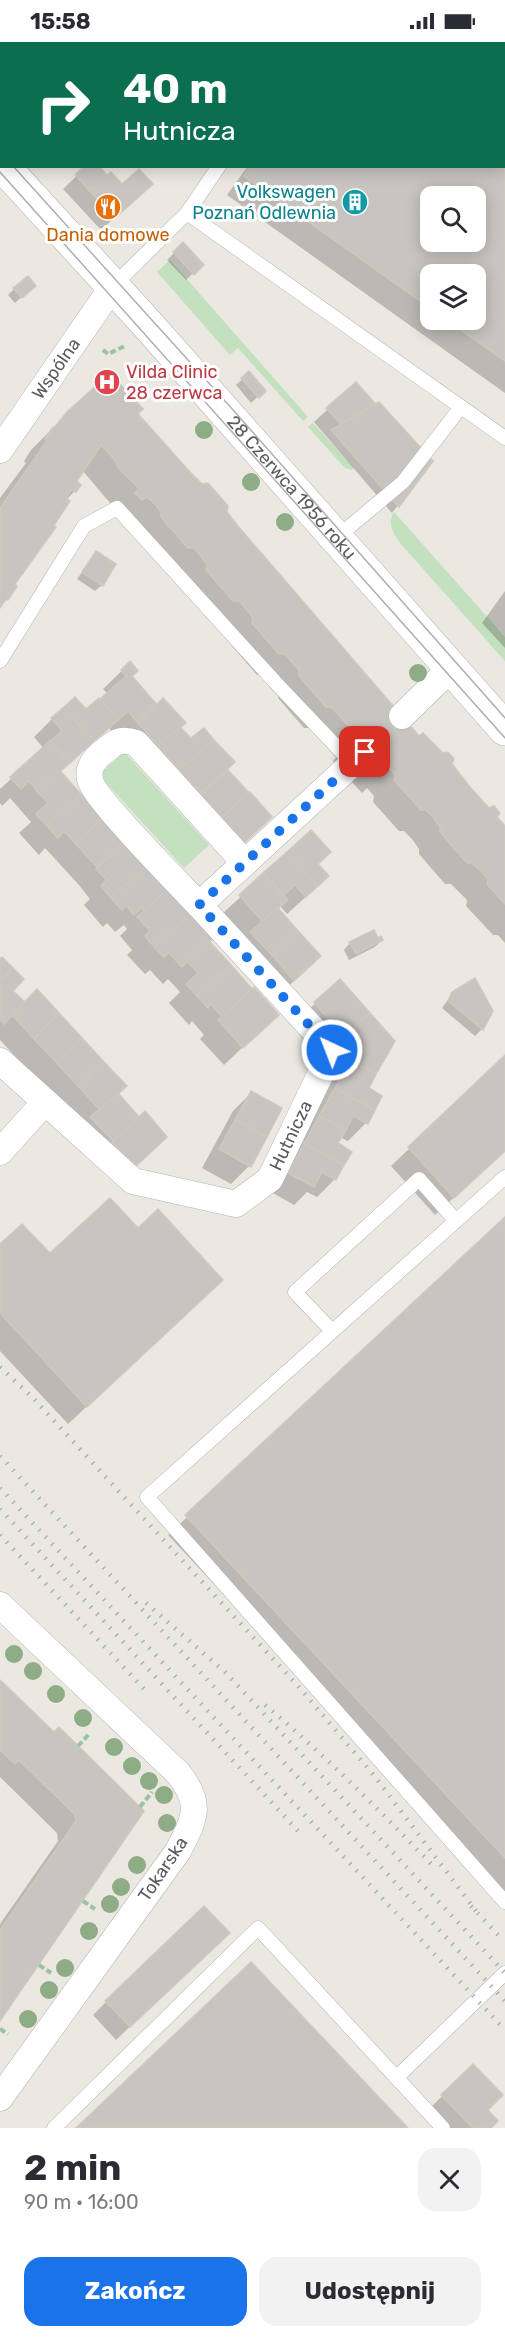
<!DOCTYPE html>
<html lang="pl">
<meta charset="utf-8">
<style>
:root{--surface:#fff;--page:#f2f2f3;--text:#2b2b33;--muted:#7c7c81;--accent:#1a73e8}
body{margin:0;font-family:Rubik,sans-serif;background:var(--page);color:var(--text);height:100vh;display:flex;flex-direction:column;font-size:22px;white-space:nowrap}
*{box-sizing:border-box;margin:0}
p{font-size:20px;color:var(--muted)}
.icon{flex:none;width:33px;height:33px;fill:none;stroke:currentColor;stroke-width:2;stroke-linecap:round;stroke-linejoin:round}
.map{position:relative;height:2086px;overflow:hidden}
.side{display:flex;flex-direction:column;background:var(--surface);flex:1}
.side>*{flex:none}
.hud{position:absolute;left:0px;top:0px;width:506px;height:126px;box-shadow:0 3px 15px #0003;background:#0b6e4f;color:#fff;overflow:hidden}
.controls{position:absolute;left:420px;top:144px;display:grid;gap:12px}
.controls a{display:grid;place-items:center;width:66px;height:66px;border-radius:12px;background:var(--surface);box-shadow:0 3px 15px #0003;font-size:30px}
.pin{position:absolute;display:grid;place-items:center;width:51px;height:51px;color:#fff;margin:-26px;border-radius:12px;box-shadow:0 3px 9px #0006}
.me{position:absolute;width:66px;margin:-33px;rotate:317deg;stroke-linejoin:round;filter:drop-shadow(0 0 4px #0008)}
.turn{display:flex;align-items:center;gap:21px;height:126px;padding:0 24px;font-size:27px}
.turn .icon{width:78px;height:78px;stroke-width:2.5}
.turn b{display:block;font-size:42px;line-height:51px}
.round{display:grid;place-items:center;flex:none;width:63px;height:63px;border-radius:18px;background:var(--page)}
.head{display:flex;align-items:center;justify-content:space-between;height:102px;padding:0 24px}
h1{font-size:36px;font-weight:700;line-height:45px}
.cta{display:flex;gap:12px;margin-top:auto;padding:12px 24px}
.cta a{flex:1;height:69px;border-radius:18px;background:var(--accent);color:#fff;font-size:24px;font-weight:700;line-height:69px;text-align:center}
.cta a+a{background:var(--page);color:var(--text)}
.status{display:flex;justify-content:space-between;align-items:center;height:42px;padding:0 30px;background:var(--surface);direction:ltr}
.status svg{height:16px;fill:currentColor}
.map>svg:first-child{display:block}
</style>
<div class="status"><b>15:58</b><svg viewBox="0 0 49 12"><path d="M0 12V9h3v3zM5 12V6h3v6zM10 12V3h3v9zM15 12V0h3v12zM26 1h20v11H26zM47 4h2v5h-2z"/></svg></div>
<div class="map">
<svg width="505" height="2086" viewBox="0 0 505 2086">
<rect width="100%" height="100%" fill="#ebe7e1"/>
<g fill="#c3e0bf">
<path d="M170,218L308,375L303,379L238,306L230,313L157,230Z"/>
<path d="M313,381L354,426L352,428L345,426L308,385Z"/>
<path d="M394,470L505,595V619L400,501C393,491 387,481 394,470Z"/>
<path d="M124,710L209,803L184,826L99,733Z"/>
</g>
<g fill="#0003" fill-rule="evenodd">
<path d="M338,0H505V351L227,153L248,124H504V2H336ZM430,154H476V200H430ZM430,232H476V278H430Z"/>
<path d="M87,124L137,155L101,188L63,147Z"/>
<path d="M183,202L202,223L186,238L167,218Z"/>
<path d="M14,247L27,250L15,261L8,253Z"/>
<path d="M249,331L264,349L251,361L236,343Z"/>
<path d="M328,367L431,419L392,471L314,380Z"/>
<path d="M68,371L136,372L225,470L419,696L451,722L505,787V901L498,893H493L466,864L467,858L451,842H445L419,812V807L412,797L404,789H399L373,760L374,754L367,746L362,751L333,719L336,715L310,686H304L278,656L279,650L263,633H257L231,603L232,598L217,580H211L82,428L75,439V449L66,458L13,543L7,557L0,564V456L26,421L24,419L31,408Z"/>
<path d="M96,511L102,543L95,549L77,537Z"/>
<path d="M505,549V606L482,581Z"/>
<path d="M130,621V635L157,664L226,728L270,775L225,818L109,686L59,730L208,900L277,973L224,1023L200,997L204,993L192,979L189,983L169,961L180,950L168,937L163,942L150,928L145,932L127,913L132,908L120,894L127,887L124,883L115,890L107,881L103,885L84,863L90,857L79,843L45,806L39,813L19,791L31,780L10,756L2,764L0,761V747L44,707L34,695L52,677L85,669L108,652L103,647Z"/>
<path d="M311,790L317,822L309,852L287,872L280,864L277,867L301,933L275,956L222,872Z"/>
<path d="M378,898H382L375,905L349,918L344,908L350,901Z"/>
<path d="M0,919L10,949L147,1113L116,1142L73,1094L81,1086L0,998Z"/>
<path d="M340,939L367,1047L366,1081L348,1099L340,1095L336,1102L335,1137L317,1155L307,1150L294,1163L271,1150L339,1027L296,979Z"/>
<path d="M453,951L492,969L482,987L475,994L442,966Z"/>
<path d="M505,1015V1108L435,1173L391,1124Z"/>
<path d="M251,1051L249,1124L231,1142L202,1126L233,1069Z"/>
<path d="M505,1178V1853L168,1493Z"/>
<path d="M0,1205L50,1214L203,1256L68,1382L0,1309Z"/>
<path d="M0,1641L54,1692L142,1769L0,1975V1882L58,1799L57,1791L0,1735Z"/>
<path d="M214,1904L116,1998L93,1973L106,1960Z"/>
<path d="M473,2024L489,2086H448L429,2067Z"/>
</g>
<g fill="#c8c4c0" stroke="#cfc8c0" stroke-width="1.5" fill-rule="evenodd">
<path d="M341,0H505V319L447,278H476V232H430V266L244,134L251,124H504V2H340ZM430,154H476V200H430Z"/>
<path d="M84,124H99L107,133L111,130L122,142L139,127L153,142L115,176L75,133Z"/>
<path d="M183,200L204,223L194,233L173,210Z"/>
<path d="M28,234L36,244L22,256L13,246Z"/>
<path d="M249,329L266,349L259,356L241,336Z"/>
<path d="M110,331L143,367L138,372L190,430L202,442L208,441L228,464L227,470L237,483L419,694L423,691L443,711L448,710L454,717L452,722L470,745L489,766L494,764L500,771L497,775L505,784V862L487,842L488,837L481,829L472,821H467L440,790V785L433,775L426,768H421L394,738L395,732L389,726L384,731L353,696L357,693L331,665H326L299,634V628L285,612H279L252,581L253,576L246,567L239,559H233L206,528L207,523L200,513L194,506H188L161,475V470L154,461L147,455L142,458L135,451L139,446L119,427L115,418L101,403L77,439L81,443L76,450L71,448L66,456L70,459L54,483L56,485L15,542L17,544L8,558L6,557L0,566V466L47,399L45,397L53,385L54,386L67,370Z"/>
<path d="M356,340L393,382L364,407L326,366Z"/>
<path d="M379,360L433,419L399,465L331,388Z"/>
<path d="M96,509L116,522L103,544L82,530Z"/>
<path d="M130,619L138,629L132,634L157,663L138,681L128,669L118,678L99,658L126,634L121,628Z"/>
<path d="M75,655L86,667L99,656L118,678L94,699L63,666Z"/>
<path d="M163,656L186,681L158,704L138,681Z"/>
<path d="M63,666L94,699L70,721L50,699L62,689L51,676Z"/>
<path d="M180,685L191,696L204,686L214,698L179,728L158,704Z"/>
<path d="M214,698L235,720L201,751L179,728Z"/>
<path d="M50,699L70,721L37,749L29,739L21,747L10,735Z"/>
<path d="M228,728L249,751L222,776L201,752Z"/>
<path d="M60,729L81,752L47,784L36,772L48,761L37,749Z"/>
<path d="M250,750L272,775L244,801L221,776Z"/>
<path d="M81,752L103,777L75,801L64,789L58,796L47,784Z"/>
<path d="M103,777L124,801L97,825L75,801Z"/>
<path d="M311,788L331,810L318,822L329,834L318,844L287,810Z"/>
<path d="M124,801L145,825L111,856L101,844L107,838L96,827Z"/>
<path d="M287,810L318,844L306,855L295,843L283,854L263,831Z"/>
<path d="M145,825L167,849L145,869L142,866L134,873L126,864L122,868L111,856Z"/>
<path d="M263,831L288,858L263,880L239,853Z"/>
<path d="M170,845L192,870L154,905L145,894L150,889L137,875Z"/>
<path d="M278,866L299,890L273,914L250,890Z"/>
<path d="M192,870L215,895L182,925L169,911L164,915L154,905Z"/>
<path d="M374,888L378,896L381,894L383,898L356,912L349,900Z"/>
<path d="M299,890L321,914L294,939L273,914Z"/>
<path d="M209,899L231,923L197,954L186,942L198,931L187,919Z"/>
<path d="M2,915L13,926L0,939V917Z"/>
<path d="M231,923L252,947L222,975L211,962L208,966L197,954Z"/>
<path d="M13,926L24,937L13,949L25,960L4,982L0,977V939Z"/>
<path d="M475,936L493,969L483,988L448,959L452,950Z"/>
<path d="M340,937L370,971L343,994L314,960Z"/>
<path d="M254,945L279,973L243,1006L218,978Z"/>
<path d="M37,947L59,971L34,997L12,973Z"/>
<path d="M59,971L82,996L56,1020L34,997Z"/>
<path d="M370,971L395,999L376,1032L351,1018L356,1008L343,994Z"/>
<path d="M82,996L104,1020L78,1044L56,1020Z"/>
<path d="M505,1013V1109L454,1156L408,1105Z"/>
<path d="M351,1018L376,1032L369,1046L382,1054L375,1068L335,1046Z"/>
<path d="M104,1020L127,1044L100,1068L78,1044Z"/>
<path d="M335,1046L375,1068L368,1082L353,1074L346,1088L319,1074Z"/>
<path d="M251,1049L282,1066L267,1095L235,1078Z"/>
<path d="M118,1051L139,1075L113,1099L90,1075Z"/>
<path d="M145,1069L167,1095L135,1125L112,1100Z"/>
<path d="M319,1074L346,1088L338,1101L352,1110L344,1123L304,1102Z"/>
<path d="M235,1078L267,1095L251,1125L219,1107Z"/>
<path d="M304,1102L344,1123L336,1138L322,1130L314,1145L288,1131Z"/>
<path d="M110,1156L138,1186L158,1167L223,1238L87,1365L0,1271V1202L22,1182L50,1211Z"/>
<path d="M505,1175V1816L185,1473Z"/>
<path d="M0,1638L54,1690L59,1685L144,1769L0,1979V1888L76,1779L75,1773L19,1718L15,1722L0,1708Z"/>
<path d="M204,1864L230,1891L130,1985L105,1959Z"/>
<path d="M251,1920L408,2086H76Z"/>
<path d="M473,2022L503,2053L488,2068L498,2079L491,2086H473L441,2053Z"/>
</g>
<g fill="none" stroke-linecap="round" stroke-linejoin="round">
<path stroke="#c6c4c1" stroke-width="26" stroke-dasharray="26 13" stroke-linecap="butt" d="M365,710L402,674"/>
<defs>
<g id="lane">
<path d="M305,2L306,0"/>
<path d="M187,171L505,396"/>
<path d="M113,244L187,171L219,124"/>
<path d="M336,496L403,440L461,365"/>
<path d="M0,619L84,484L117,466L275,640L353,722"/>
<path d="M505,1135L147,1455L505,1860"/>
<path d="M332,1289L295,1250L419,1137L456,1179"/>
<path d="M396,2036L505,1931"/>
<path d="M54,2086L258,1886L443,2086"/>
</g>
<g id="street">
<path id="s1" d="M0,408L113,244"/>
<path d="M402,674L451,626"/>
<path d="M199,863C181,844 92,754 90,737C87,724 97,714 107,707C117,698 123,697 136,701L245,821"/>
<path id="s2" d="M0,1019L133,1139L236,1162L270,1137L332,1008L199,863L365,710"/>
<path d="M0,1110L45,1060"/>
<path d="M0,1563L178,1731C203,1762 195,1776 178,1809L0,2056"/>
</g>
<g id="secondary">
<path id="s3" d="M3,124L149,284L505,687"/>
</g>
</defs>
<use href="#lane" stroke="#b1b4b7" stroke-width="15"/>
<use href="#street" stroke="#b1b4b7" stroke-width="27"/>
<use href="#secondary" stroke="#b0b4b7" stroke-width="34"/>
<g stroke="#9ac3a0" stroke-width="4" stroke-dasharray="6 3" stroke-linecap="butt">
<path d="M103,308L108,312L125,304"/>
<path d="M78,1704L90,1691"/>
<path d="M140,1765L152,1750"/>
<path d="M83,1859L95,1867"/>
<path d="M39,1923L51,1931"/>
<path d="M0,1987L8,1992"/>
</g>
<use href="#lane" stroke="#fff" stroke-width="14"/>
<use href="#street" stroke="#fff" stroke-width="26"/>
<use href="#secondary" stroke="#fff" stroke-width="33"/>
<g stroke="#afb0b0" stroke-width="1.5">
<path d="M0,110L2,112"/>
<path d="M13,124L234,369L505,676"/>
<path d="M0,130L505,696"/>
</g>
<g stroke="#afb0b0" stroke-width="4.5" stroke-dasharray="1.5 8" stroke-linecap="butt">
<path d="M0,1325L33,1356L298,1644L376,1736L476,1869"/>
<path d="M0,1414L505,1959"/>
<path d="M0,1446L505,1988"/>
<path d="M0,1467L298,1789"/>
<path d="M0,1493L144,1647"/>
<path d="M146,1561L226,1631L505,1931"/>
<path d="M265,1663C326,1714 381,1770 436,1827"/>
<path d="M471,1864L501,1896"/>
</g>
</g>
<g fill="#8ead86">
<circle cx="204" cy="388" r="9"/>
<circle cx="251" cy="440" r="9"/>
<circle cx="285" cy="480" r="9"/>
<circle cx="418" cy="631" r="9"/>
<circle cx="14" cy="1612" r="9"/>
<circle cx="33" cy="1629" r="9"/>
<circle cx="56" cy="1652" r="9"/>
<circle cx="83" cy="1676" r="9"/>
<circle cx="114" cy="1705" r="9"/>
<circle cx="132" cy="1724" r="9"/>
<circle cx="149" cy="1739" r="9"/>
<circle cx="164" cy="1753" r="9"/>
<circle cx="167" cy="1781" r="9"/>
<circle cx="137" cy="1823" r="9"/>
<circle cx="121" cy="1845" r="9"/>
<circle cx="110" cy="1862" r="9"/>
<circle cx="89" cy="1889" r="9"/>
<circle cx="65" cy="1926" r="9"/>
<circle cx="49" cy="1948" r="9"/>
<circle cx="28" cy="1977" r="9"/>
</g>
<g fill="none" stroke-linecap="round" stroke-linejoin="round">
<path stroke="#1a73e8" stroke-width="10" stroke-dasharray="0 18" d="M332,1008L199,863L365,710"/>
</g>
<defs>
<symbol id="building-disc" viewBox="-11 -11 22 22"><circle r="9.5" fill="#0f9aa8" stroke="#fff"/><path d="M-4-6H4V6H1V3H-1V6H-4ZM-2.5-4.3h1.7v1.8h-1.7ZM.8-4.3h1.7v1.8H.8ZM-2.5-1h1.7V.8h-1.7ZM.8-1h1.7V.8H.8Z" fill="#fff"/></symbol>
<symbol id="restaurant-disc" viewBox="-11 -11 22 22"><circle r="9.5" fill="#e8710a" stroke="#fff"/><path d="M-5-6h1v4h1v-4h1v4h1v-4h1v5L-1.5 .5V6h-2V.5L-5-1ZM5-6V6H3V1.5H1.5Q1.5-4 5-6Z" fill="#fff"/></symbol>
<symbol id="hospital-disc" viewBox="-11 -11 22 22"><circle r="9.5" fill="#e0444e" stroke="#fff"/><path d="M-5-5h3v3.5h4V-5h3V5h-3V1.5h-4V5h-3Z" fill="#fff"/></symbol>
</defs>
<g fill-rule="evenodd">
<use href="#building-disc" x="340" y="145" width="30" height="30"/>
<use href="#restaurant-disc" x="93" y="150" width="30" height="30"/>
<use href="#hospital-disc" x="92" y="325" width="30" height="30"/>
</g>
<g text-anchor="middle" dominant-baseline="central" stroke-width="6" stroke-linejoin="round" paint-order="stroke">
<g font-size="18" fill="#0d838f" stroke="#fff" text-anchor="end">
<text x="336" y="150">Volkswagen<tspan x="336" dy="21">Poznań Odlewnia</tspan></text>
</g>
<g font-size="18" fill="#c56008" stroke="#fff">
<text x="108" y="193">Dania domowe</text>
</g>
<g font-size="18" fill="#595d60" stroke="#fff">
<text stroke="none"><textPath href="#s1" startOffset="99">Wspólna</textPath></text>
<text stroke="none"><textPath href="#s3" startOffset="432">28 Czerwca 1956 roku</textPath></text>
<text stroke="none"><textPath href="#s2" startOffset="375">Hutnicza</textPath></text>
<text transform="translate(163 1827) rotate(-56)">Tokarska</text>
</g>
<g font-size="18" fill="#be3a42" stroke="#fff" text-anchor="start">
<text x="126" y="330">Vilda Clinic<tspan x="126" dy="21">28 czerwca</tspan></text>
</g>
</g>
</svg>
<div class="controls">
<a><svg class="icon" aria-label="search" viewBox="0 0 24 24"><circle cx="10" cy="10" r="6"/><path d="M15 15l6 6"/></svg></a>
<a><svg class="icon" aria-label="layers" viewBox="0 0 24 24"><path d="M12 4l9 5-9 5-9-5zM3 14l9 5 9-5"/></svg></a>
</div>
<div class="pin" style="left:365px;top:710px;background:#d93025"><svg class="icon" aria-label="arrive" viewBox="0 0 24 24"><path d="M6 21V4h12l-3 4 3 4H6"/></svg></div>
<svg class="me" style="left:332px;top:1008px" viewBox="-20 -20 40 40"><circle r="17" fill="#1a73e8" stroke="#fff" stroke-width="3"/><path d="M0-11L8 9 0 5-8 9z" fill="#fff"/></svg>
<div class="hud">
<div class="turn"><svg class="icon" aria-label="right" viewBox="0 0 24 24"><path d="M7 20v-9h11M14 6l5 5-5 5"/></svg><div><b>40 m</b>Hutnicza</div></div>
</div>
</div>
<section class="side">
<div class="head"><div><h1>2 min</h1><p>90 m · 16:00</p></div><a class="round"><svg class="icon" aria-label="close" viewBox="0 0 24 24"><path d="M6 6l12 12M18 6L6 18"/></svg></a></div>
<div class="cta"><a>Zakończ</a><a>Udostępnij</a></div>
</section>
